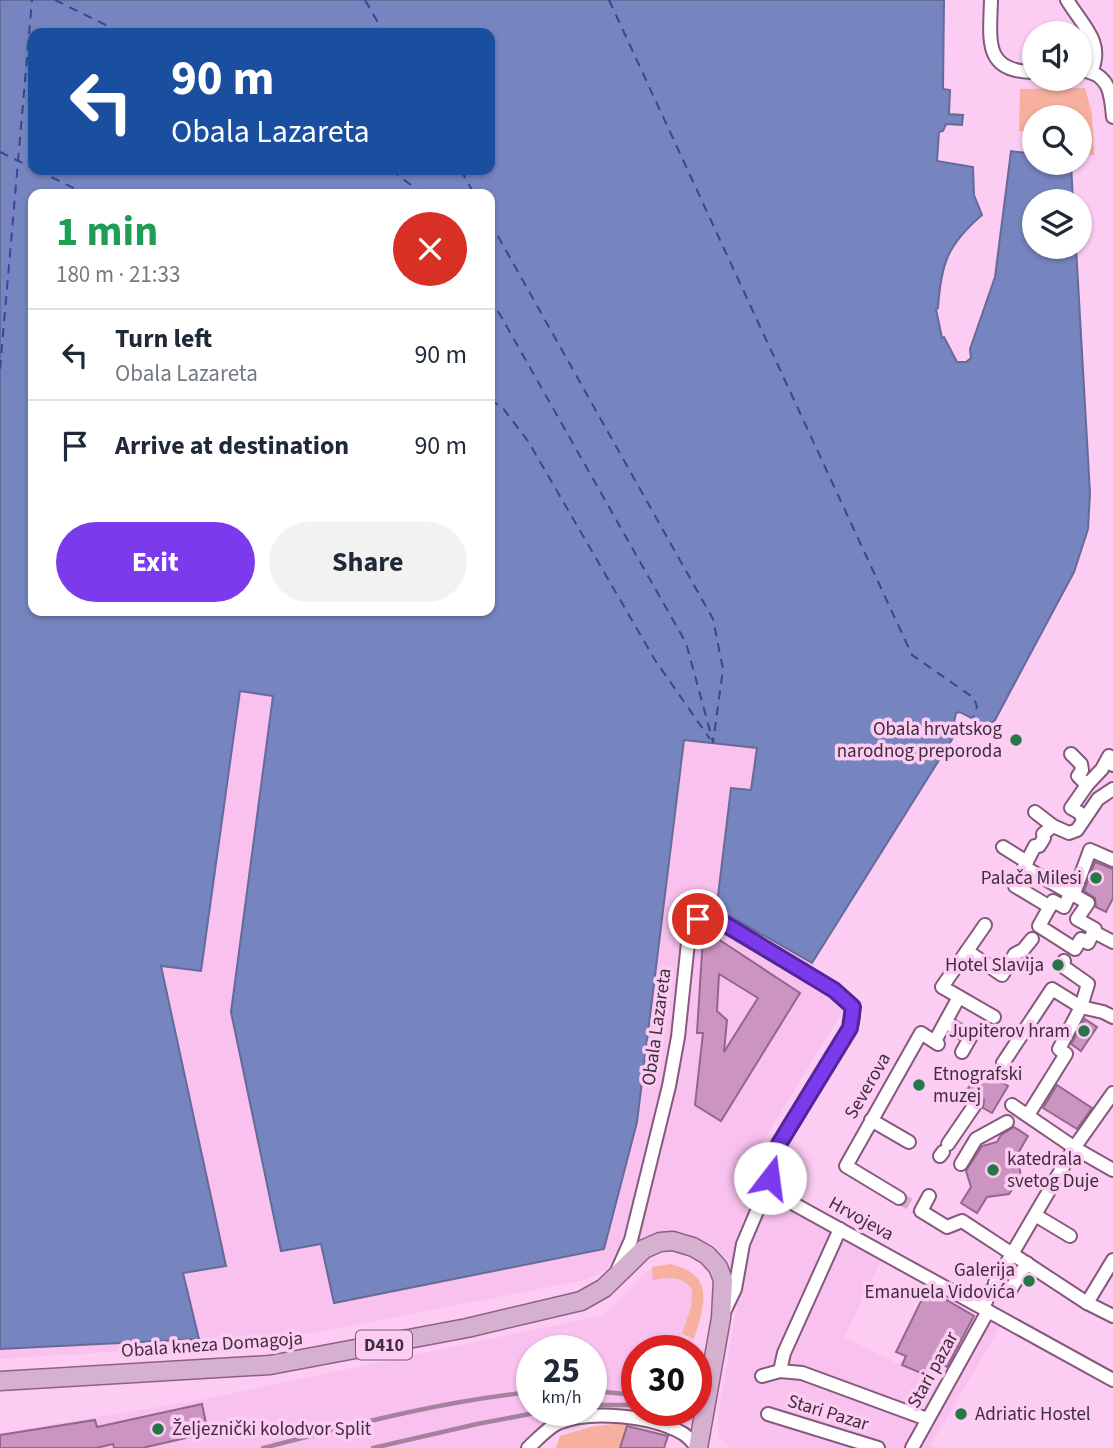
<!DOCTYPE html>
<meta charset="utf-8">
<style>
:root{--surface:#fff;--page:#f2f2f3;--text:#1f2937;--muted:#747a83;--line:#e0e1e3;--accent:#7c3aed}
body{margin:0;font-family:"Source Sans 3",sans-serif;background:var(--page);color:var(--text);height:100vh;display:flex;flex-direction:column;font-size:26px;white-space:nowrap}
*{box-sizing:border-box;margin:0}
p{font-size:23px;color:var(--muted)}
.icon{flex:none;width:38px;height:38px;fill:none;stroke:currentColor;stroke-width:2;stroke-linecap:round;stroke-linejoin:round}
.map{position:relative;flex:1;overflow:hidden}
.sheet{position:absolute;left:28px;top:189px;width:467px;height:427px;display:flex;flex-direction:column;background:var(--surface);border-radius:14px;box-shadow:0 2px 5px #0004}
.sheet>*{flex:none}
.hud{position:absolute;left:28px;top:28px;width:467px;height:147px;border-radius:14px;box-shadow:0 2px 5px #0004;background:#1a4fa0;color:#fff;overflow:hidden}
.controls{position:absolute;left:1022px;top:21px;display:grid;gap:14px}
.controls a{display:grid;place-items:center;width:70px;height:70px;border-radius:50%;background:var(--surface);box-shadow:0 2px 5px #0004;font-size:35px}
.speed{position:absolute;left:516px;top:1335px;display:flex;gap:14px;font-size:35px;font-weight:700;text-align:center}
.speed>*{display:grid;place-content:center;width:91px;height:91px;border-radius:50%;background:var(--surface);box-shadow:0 2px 5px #0004;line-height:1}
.speed small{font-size:18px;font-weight:400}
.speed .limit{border:10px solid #d22;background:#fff;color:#111}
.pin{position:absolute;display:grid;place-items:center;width:60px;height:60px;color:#fff;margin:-30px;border:4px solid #fff;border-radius:50%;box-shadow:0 2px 7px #0007}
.me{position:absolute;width:77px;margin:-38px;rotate:15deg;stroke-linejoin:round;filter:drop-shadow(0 0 5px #0008)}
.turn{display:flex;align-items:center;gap:24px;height:147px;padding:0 28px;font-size:32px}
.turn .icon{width:91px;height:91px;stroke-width:2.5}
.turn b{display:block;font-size:49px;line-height:60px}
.round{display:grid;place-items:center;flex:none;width:74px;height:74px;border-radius:37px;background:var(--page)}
.summary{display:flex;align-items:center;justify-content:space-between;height:119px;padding:0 28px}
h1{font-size:42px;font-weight:700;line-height:52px;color:#1e9e55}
.cta{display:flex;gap:14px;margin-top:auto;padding:14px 28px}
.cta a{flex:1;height:80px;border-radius:42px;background:var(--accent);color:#fff;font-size:28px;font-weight:700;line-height:80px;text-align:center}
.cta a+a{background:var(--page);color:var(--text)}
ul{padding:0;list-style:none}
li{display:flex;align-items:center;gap:21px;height:91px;padding:0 28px;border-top:2px solid var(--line)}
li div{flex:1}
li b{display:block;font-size:26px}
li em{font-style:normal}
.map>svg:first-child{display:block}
</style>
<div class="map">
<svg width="1113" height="1448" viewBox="0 0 1113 1448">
<rect width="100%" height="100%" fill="#fcccf3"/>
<g fill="#f8c1ee" fill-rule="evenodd">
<path d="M240,691L273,695L231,1012L281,1250L321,1243L334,1302L637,1122L684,740L757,748L751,790L731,788L717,904L721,911L810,963L814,962L810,971L852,996L741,1177L769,1193L770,1198L881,1261L844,1337L942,1386L979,1314L1000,1327L931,1445L936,1448H729L719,1437L718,1420L739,1292L729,1261L711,1244L683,1232L652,1234L638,1240L616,1254L610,1266L599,1274L585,1280L339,1328L246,1343L0,1359V1349L198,1339L183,1273L226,1266L161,966L201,971Z"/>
<path d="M652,1267L654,1279L668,1277L686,1281L692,1289L691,1307L682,1334V1351H637V1410L673,1411L672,1416L623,1412L546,1425L521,1448H0V1433L201,1400L604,1315ZM532,1351H592V1410H532Z"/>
</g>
<g fill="#f7af9f">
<path d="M1085,88L1092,114L1094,155H1084L1080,150V117H1034V132L1019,131L1020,89Z"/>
<path d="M670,1264C715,1274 705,1304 694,1339L682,1334L691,1307L692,1289C682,1276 668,1277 653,1280L652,1267Z"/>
<path d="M629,1422L620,1448H556L560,1436L590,1427Z"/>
</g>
<path fill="#7684bf" stroke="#666a98" stroke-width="2" fill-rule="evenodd" d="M0,0H944L943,89L950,90L949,114L963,115L962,125L946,124L943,131L939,132L937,161L973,167L974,195L982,215C947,245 941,264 938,308L936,309L942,338L944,337L957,362H966L971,358L970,349L995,277L1011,151L1034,154V163H1071L1073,201H1034V247H1076L1090,493L1088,529L1074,572L995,720L987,726L960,712L956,713L954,722L961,725L812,963L721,911L717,904L731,788L751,790L757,748L684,740L637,1122L604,1249L334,1303L321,1244L281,1251L231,1012L273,696L240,691L201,971L161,966L226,1266L183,1273L199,1339L0,1349ZM33,33H490V170H33ZM33,194H490V611H33Z"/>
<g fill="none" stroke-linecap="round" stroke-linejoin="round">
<g stroke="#3a468f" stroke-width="2" stroke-dasharray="9 7" stroke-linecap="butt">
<path d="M55,0L122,33"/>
<path d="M365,0L384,33"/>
<path d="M609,0L912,655L974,698L977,707L973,719"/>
<path d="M0,152L33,168"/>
<path d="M37,170L86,194"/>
<path d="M391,170L423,194"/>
<path d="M461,170L474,194"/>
<path d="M490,222L713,619L723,669L713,743"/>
<path d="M490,297L686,643L713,742"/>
<path d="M0,369L32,0"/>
<path d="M490,400L502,407L528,441L655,660L710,739"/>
</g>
</g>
<g fill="#cc94c1" stroke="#93678b" stroke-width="2" fill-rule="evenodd">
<path d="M1095,862L1113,869V898L1106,912L1096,907L1095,898L1084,891Z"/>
<path d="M712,935L800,993L721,1121L695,1105L703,1033H697L703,936ZM719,974L758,998L724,1052L727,1020L717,1011Z"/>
<path d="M1085,1019L1097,1027L1081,1051L1071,1044Z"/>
<path d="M984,1071L1008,1086L992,1113L983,1108L984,1100L980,1095H973L969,1098L964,1095L978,1072L982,1075Z"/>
<path d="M1057,1085L1092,1108L1077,1129L1043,1108Z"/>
<path d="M1014,1127L1028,1136L1017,1155L1021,1176L1009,1194L987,1197L977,1213L961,1203L971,1187L966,1171L982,1146L997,1142L1001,1135Z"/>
<path d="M926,1291L938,1295L974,1316L947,1367L938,1362L930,1377L902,1365L906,1356L896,1352Z"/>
<path d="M202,1404L208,1433L142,1448H114L113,1444L96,1448H0V1435L95,1420L97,1427Z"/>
<path d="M627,1426L668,1436L664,1448H620Z"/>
</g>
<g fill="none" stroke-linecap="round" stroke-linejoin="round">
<g stroke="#d6acce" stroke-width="12" stroke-dasharray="12 6" stroke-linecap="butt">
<path d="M995,1075L1003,1063"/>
<path d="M899,1198L921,1211"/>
</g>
<defs>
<g id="street">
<path d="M991,0C990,40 983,72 1034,72"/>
<path d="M1067,0C1082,25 1105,42 1091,72"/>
<path d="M1080,70C1109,73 1111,92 1113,117"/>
<path d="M1071,754L1081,764L1082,770L1078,776L1087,785L1071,808L1080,813L1083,820"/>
<path d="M1087,785L1102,769L1109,756L1113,765"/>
<path d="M1035,812L1053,826"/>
<path d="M1003,847L1027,862"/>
<path d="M1015,886L1050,907"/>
<path d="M1073,896L1070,894L1064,907L1053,901L1039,926L1075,949L1081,939L1088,943L1095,929L1077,919L1088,903L1024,867L1035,846H1039L1044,838L1043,834L1053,826L1069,833L1077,830L1098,799L1113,789"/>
<path d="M1073,896L1090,850L1113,860"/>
<path d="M985,925L942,987L994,1017"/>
<path d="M1094,932L1113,942"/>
<path d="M967,951L1002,975L1015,954L1023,950L1032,939"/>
<path d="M946,1022L970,1038L962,1052"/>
<path d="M935,1041L959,997"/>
<path d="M1003,1063L1052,989L1081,1007L1103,1012L1113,1017"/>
<path d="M1012,1105L1078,1150L1113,1170"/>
<path d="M1028,1115L1066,1054L1059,1049L1081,1007L1088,984L1061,965L1064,961"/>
<path d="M871,1120L909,1142"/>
<path d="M948,1144L976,1103"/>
<path d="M940,1156L943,1152"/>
<path d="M961,1164L976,1139L1007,1122"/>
<path d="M774,1193L1113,1380"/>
<path d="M929,1196L921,1211L947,1227L962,1221L1087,1303L1113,1316"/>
<path d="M899,1198L846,1166L921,1033L938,1044"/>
<path d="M1035,1215L1070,1236"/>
<path d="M618,1269L631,1240L669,1086L678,1037L689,933L698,919L715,920L834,990C850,1001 858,1009 850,1028L774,1154L768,1185L743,1244L735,1289L723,1314"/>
<path d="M995,1283L1074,1148L1113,1093"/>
<path d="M1009,1292L1027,1263"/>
<path d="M1087,1303L1113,1260"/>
<path d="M983,1308L991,1290"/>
<path d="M780,1371L784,1353L840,1229"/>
<path d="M762,1376L780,1371L802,1373L927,1419"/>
<path d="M768,1414L878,1448"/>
<path d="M528,1448C537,1440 546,1429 558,1423C590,1409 652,1416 682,1433C688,1436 693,1443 698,1448"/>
<path d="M912,1448L988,1311"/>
</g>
<path id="primary" d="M0,1381L270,1365L467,1328L581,1301L604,1288L644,1249L660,1242L673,1241L693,1247L707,1255L718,1267L723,1280L721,1318L698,1448"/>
</defs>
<use href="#street" stroke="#84597c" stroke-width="16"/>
<use href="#primary" stroke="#8f6087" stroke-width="21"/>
<use href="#street" stroke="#fff" stroke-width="12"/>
<use href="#primary" stroke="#d6b0cf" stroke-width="18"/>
<g stroke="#a4829e" stroke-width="4.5">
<path d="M592,1391L637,1395"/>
<path d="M592,1405H637"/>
<path d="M263,1448C352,1425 441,1401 532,1392"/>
<path d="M373,1448L477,1424L551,1410"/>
</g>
</g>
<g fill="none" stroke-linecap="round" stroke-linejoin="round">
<defs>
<path id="route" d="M698,919L706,918L725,924L834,990L853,1007L850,1028L779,1144L771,1164L770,1178"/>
</defs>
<use href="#route" stroke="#51269a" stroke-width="18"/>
<use href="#route" stroke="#7c3aed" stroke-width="12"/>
</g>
<g fill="#277647" stroke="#fcccf3" stroke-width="2.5">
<circle cx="1016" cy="740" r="7"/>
<circle cx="1096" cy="878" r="7"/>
<circle cx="1058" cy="965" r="7"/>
<circle cx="1084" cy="1031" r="7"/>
<circle cx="919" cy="1085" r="7"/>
<circle cx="993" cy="1170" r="7"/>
<circle cx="1029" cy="1281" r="7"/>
<circle cx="961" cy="1414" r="7"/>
<circle cx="158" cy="1429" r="7"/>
</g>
<g text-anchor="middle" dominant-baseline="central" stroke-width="7" stroke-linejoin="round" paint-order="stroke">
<rect fill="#fcccf3" stroke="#785d73" stroke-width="2" x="356" y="1330.5" width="56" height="29" rx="5"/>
<g font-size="18" font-weight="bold" fill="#402d3c">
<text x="384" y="1345">D410</text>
</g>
<g font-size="19" fill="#402d3c" stroke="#fcccf3" text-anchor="end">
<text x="1002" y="729">Obala hrvatskog<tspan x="1002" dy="22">narodnog preporoda</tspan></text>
<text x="1082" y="878">Palača Milesi</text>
<text x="1044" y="965">Hotel Slavija</text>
<text x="1070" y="1031">Jupiterov hram</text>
<text x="933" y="1074" text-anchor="start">Etnografski<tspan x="933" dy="22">muzej</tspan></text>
<text x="1007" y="1159" text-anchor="start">katedrala<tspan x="1007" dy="22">svetog Duje</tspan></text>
<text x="1015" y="1270">Galerija<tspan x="1015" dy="22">Emanuela Vidovića</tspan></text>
<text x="975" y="1414" text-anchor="start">Adriatic Hostel</text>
<text x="172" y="1429" text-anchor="start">Željeznički kolodvor Split</text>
</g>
<g font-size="19" fill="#402d3c" stroke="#fcccf3">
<text transform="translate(657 1027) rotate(-82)">Obala Lazareta</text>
<text transform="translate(868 1086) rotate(-60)">Severova</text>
<text transform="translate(861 1219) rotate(29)">Hrvojeva</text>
<text transform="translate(212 1345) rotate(-4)">Obala kneza Domagoja</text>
<text transform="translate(933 1370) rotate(-61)">Stari pazar</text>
<text transform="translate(828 1413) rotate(17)">Stari Pazar</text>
</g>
</g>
</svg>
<div class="controls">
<a><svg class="icon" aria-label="sound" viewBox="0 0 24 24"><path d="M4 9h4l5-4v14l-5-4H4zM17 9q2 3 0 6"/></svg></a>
<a><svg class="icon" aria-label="search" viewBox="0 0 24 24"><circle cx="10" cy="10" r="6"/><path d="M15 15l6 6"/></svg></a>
<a><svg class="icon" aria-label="layers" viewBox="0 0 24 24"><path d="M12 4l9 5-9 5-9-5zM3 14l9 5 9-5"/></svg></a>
</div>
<div class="speed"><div>25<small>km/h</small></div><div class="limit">30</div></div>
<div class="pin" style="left:698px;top:919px;background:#d93025"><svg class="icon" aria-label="arrive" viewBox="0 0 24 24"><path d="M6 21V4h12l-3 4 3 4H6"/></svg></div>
<svg class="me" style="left:770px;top:1178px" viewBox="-20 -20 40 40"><circle r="19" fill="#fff"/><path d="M0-13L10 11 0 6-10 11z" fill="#7c3aed"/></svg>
<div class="hud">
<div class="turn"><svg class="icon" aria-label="left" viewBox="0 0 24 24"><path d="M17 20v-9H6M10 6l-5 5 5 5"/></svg><div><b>90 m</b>Obala Lazareta</div></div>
</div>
<section class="sheet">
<div class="summary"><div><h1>1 min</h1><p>180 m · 21:33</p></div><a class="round" style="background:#d93025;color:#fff"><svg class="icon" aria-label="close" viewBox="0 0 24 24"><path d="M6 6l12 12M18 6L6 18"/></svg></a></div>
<ul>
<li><svg class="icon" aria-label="left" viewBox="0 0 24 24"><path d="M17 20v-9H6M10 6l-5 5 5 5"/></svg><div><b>Turn left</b><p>Obala Lazareta</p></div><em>90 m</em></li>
<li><svg class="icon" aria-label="arrive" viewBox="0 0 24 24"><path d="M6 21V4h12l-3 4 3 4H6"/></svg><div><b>Arrive at destination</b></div><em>90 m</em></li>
</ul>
<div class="cta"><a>Exit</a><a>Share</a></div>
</section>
</div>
